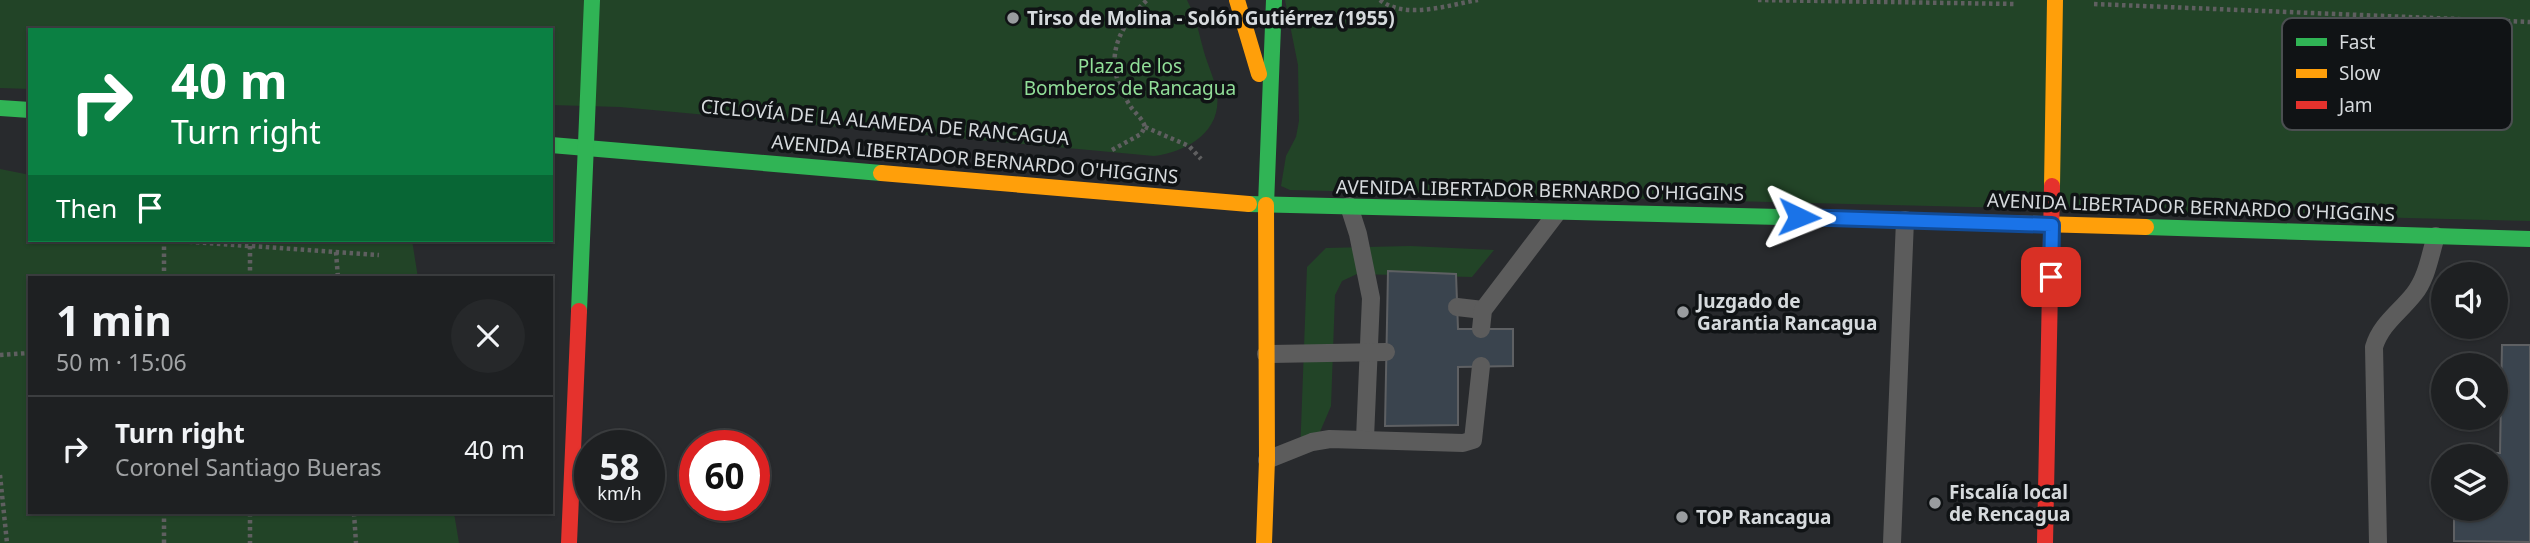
<!DOCTYPE html>
<meta charset="utf-8">
<style>
:root{--surface:#1e2022;--page:#26282a;--text:#f1f3f6;--muted:#a1a3a5;--line:#3c3e40}
body{margin:0;font-family:"Noto Sans",sans-serif;background:var(--page);color:var(--text);height:100vh;display:flex;flex-direction:column;font-size:26px;white-space:nowrap}
*{box-sizing:border-box;margin:0}
p{font-size:23px;color:var(--muted)}
.icon{flex:none;width:38px;height:38px;fill:none;stroke:currentColor;stroke-width:2;stroke-linecap:round;stroke-linejoin:round}
.map{position:relative;flex:1;overflow:hidden}
.details{position:absolute;left:28px;top:276px;width:525px;height:238px;display:flex;flex-direction:column;background:var(--surface);border-radius:0px;box-shadow:0 2px 5px #0004,0 0 0 2px var(--line)}
.details>*{flex:none}
.banner{position:absolute;left:28px;top:28px;width:525px;height:214px;border-radius:0px;box-shadow:0 2px 5px #0004,0 0 0 2px var(--line);background:#0b8043;color:#fff;overflow:hidden}
.buttons{position:absolute;left:2431px;top:262px;display:grid;gap:14px}
.buttons a{display:grid;place-items:center;width:77px;height:77px;border-radius:50%;background:var(--surface);box-shadow:0 2px 5px #0004,0 0 0 2px var(--line);font-size:35px}
.speed{position:absolute;left:574px;top:430px;display:flex;gap:14px;font-size:35px;font-weight:700;text-align:center}
.speed>*{display:grid;place-content:center;width:91px;height:91px;border-radius:50%;background:var(--surface);box-shadow:0 2px 5px #0004,0 0 0 2px var(--line);line-height:1}
.speed small{font-size:18px;font-weight:400}
.speed .limit{border:10px solid #d22;background:#fff;color:#111}
.pin{position:absolute;display:grid;place-items:center;width:60px;height:60px;color:#fff;margin:-30px;border-radius:14px;box-shadow:0 4px 10px #0006}
.me{position:absolute;width:77px;margin:-38px;rotate:92deg;stroke-linejoin:round;filter:drop-shadow(0 0 5px #0008)}
.turn{display:flex;align-items:center;gap:24px;height:147px;padding:0 28px;font-size:32px}
.turn .icon{width:91px;height:91px;stroke-width:2.5}
.turn b{display:block;font-size:49px;line-height:60px}
.then{display:flex;align-items:center;height:66px;padding:0 28px;background:#0003;gap:14px;font-size:26px}
.round{display:grid;place-items:center;flex:none;width:74px;height:74px;border-radius:37px;background:var(--page)}
.headline{display:flex;align-items:center;justify-content:space-between;height:119px;padding:0 28px}
h1{font-size:42px;font-weight:700;line-height:52px}
ul{padding:0;list-style:none}
li{display:flex;align-items:center;gap:21px;height:105px;padding:0 28px;border-top:2px solid var(--line)}
li div{flex:1}
li b{display:block;font-size:26px}
li em{font-style:normal}
.map>svg:first-child{display:block}
</style>
<div class="map">
<svg width="2530" height="543" viewBox="0 0 2530 543">
<rect width="100%" height="100%" fill="#282a2d"/>
<g fill="#224427">
<path d="M0,0H1187C1196,17 1199,34 1204,52C1208,66 1215,80 1217,94C1222,133 1185,152 1154,156L620,107L551,105V30H30V89L0,88Z"/>
<path d="M1285,0H2530V221L1290,190L1281,186L1286,156L1296,137L1299,121L1298,65Z"/>
<path d="M0,169L30,175V240H412L418,278H30V513H454L459,543H0Z"/>
<path d="M1410,246L1494,250L1472,277L1357,274L1342,281L1335,295L1331,406L1319,434L1300,455L1307,267L1326,248Z"/>
</g>
<g fill="#3a444e" stroke="#5e6063" stroke-width="2">
<path d="M1388,271L1456,274L1458,329H1513V366L1458,367V425L1385,426Z"/>
<path d="M2502,345H2530V542L2454,541V509H2496V457H2454V452L2500,453Z"/>
</g>
<g fill="none" stroke-linecap="round" stroke-linejoin="round">
<g stroke="#5f5f60" stroke-width="4.5" stroke-dasharray="3.5 3.5" stroke-linecap="butt">
<path d="M1380,0C1405,20 1448,5 1478,0"/>
<path d="M1758,0L2015,4"/>
<path d="M2094,4L2530,22"/>
<path d="M1145,127L1189,146L1201,159"/>
<path d="M1112,150L1141,134L1145,127C1142,117 1134,113 1129,104C1103,63 1114,32 1147,0"/>
<path d="M250,246V278"/>
<path d="M336,252L338,278"/>
<path d="M164,278V240L379,255"/>
<path d="M0,355L30,353"/>
<path d="M0,475L7,543"/>
<path d="M250,513V543"/>
<path d="M354,513L356,543"/>
<path d="M164,543V513"/>
</g>
<g stroke="#5c5c5c" stroke-width="18">
<path d="M1349,206L1358,234L1371,298L1365,438"/>
<path d="M1457,307L1483,310"/>
<path d="M1481,329L1483,310L1556,214"/>
<path d="M1266,354L1386,352"/>
<path d="M1267,460L1312,442L1330,439L1463,443L1473,440L1481,366"/>
<path d="M1892,543L1905,220"/>
<path d="M2378,543L2374,347C2381,324 2399,313 2414,294C2427,278 2430,255 2436,236"/>
</g>
<g stroke="#30b455" stroke-width="16">
<path d="M0,108L30,110"/>
<path d="M551,145L881,173"/>
<path d="M1249,204L1821,218"/>
<path d="M1266,205L1274,0"/>
<path d="M2146,227L2530,239"/>
<path d="M579,311L592,0"/>
</g>
<g stroke="#ff9f0a" stroke-width="16">
<path d="M1237,0L1259,74"/>
<path d="M881,173L1249,204"/>
<path d="M2052,186L2055,0"/>
<path d="M1821,218L2146,227"/>
<path d="M1264,543L1267,460L1266,205"/>
</g>
<g stroke="#e5322d" stroke-width="16">
<path d="M569,543L579,311"/>
<path d="M2045,543L2052,186"/>
</g>
</g>
<g fill="none" stroke-linecap="round" stroke-linejoin="round">
<defs>
<path id="route" d="M1799,217L2052,225L2051,277"/>
</defs>
<use href="#route" stroke="#114b97" stroke-width="18"/>
<use href="#route" stroke="#1a73e8" stroke-width="12"/>
</g>
<g fill="#999c9f" stroke="#101315" stroke-width="2.5">
<circle cx="1013" cy="18" r="7"/>
<circle cx="1683" cy="312" r="7"/>
<circle cx="1935" cy="503" r="7"/>
<circle cx="1682" cy="517" r="7"/>
</g>
<g text-anchor="middle" dominant-baseline="central" stroke-width="7" stroke-linejoin="round" paint-order="stroke">
<g font-size="19" font-weight="bold" fill="#d6dadd" stroke="#101315" text-anchor="start">
<text x="1027" y="18">Tirso de Molina - Solón Gutiérrez (1955)</text>
<text x="1697" y="301">Juzgado de<tspan x="1697" dy="22">Garantia Rancagua</tspan></text>
<text x="1949" y="492">Fiscalía local<tspan x="1949" dy="22">de Rencagua</tspan></text>
<text x="1696" y="517">TOP Rancagua</text>
</g>
<g font-size="19" fill="#91de98" stroke="#101315">
<text x="1130" y="66">Plaza de los<tspan x="1130" dy="22">Bomberos de Rancagua</tspan></text>
</g>
<g font-size="19" fill="#d6dadd" stroke="#101315">
<text transform="translate(885 122) rotate(5)">CICLOVÍA DE LA ALAMEDA DE RANCAGUA</text>
<text transform="translate(975 159) rotate(5)">AVENIDA LIBERTADOR BERNARDO O'HIGGINS</text>
<text transform="translate(1540 190) rotate(1)">AVENIDA LIBERTADOR BERNARDO O'HIGGINS</text>
<text transform="translate(2191 207) rotate(2)">AVENIDA LIBERTADOR BERNARDO O'HIGGINS</text>
</g>
</g>
<rect x="2282" y="18" width="230" height="112" rx="10" fill="#101315" stroke="#4b4f51" stroke-width="2"/>
<rect x="2296" y="38" width="31" height="8" fill="#30b455"/>
<rect x="2296" y="69" width="31" height="9" fill="#ff9f0a"/>
<rect x="2296" y="101" width="31" height="8" fill="#e5322d"/>
<g font-size="19" fill="#d6dadd">
<text x="2339" y="49">Fast</text>
<text x="2339" y="80">Slow</text>
<text x="2339" y="112">Jam</text>
</g>
</svg>
<div class="buttons">
<a><svg class="icon" aria-label="sound" viewBox="0 0 24 24"><path d="M4 9h4l5-4v14l-5-4H4zM17 9q2 3 0 6"/></svg></a>
<a><svg class="icon" aria-label="search" viewBox="0 0 24 24"><circle cx="10" cy="10" r="6"/><path d="M15 15l6 6"/></svg></a>
<a><svg class="icon" aria-label="layers" viewBox="0 0 24 24"><path d="M12 4l9 5-9 5-9-5zM3 14l9 5 9-5"/></svg></a>
</div>
<div class="speed"><div>58<small>km/h</small></div><div class="limit">60</div></div>
<div class="pin" style="left:2051px;top:277px;background:#d93025"><svg class="icon" aria-label="arrive" viewBox="0 0 24 24"><path d="M6 21V4h12l-3 4 3 4H6"/></svg></div>
<svg class="me" style="left:1799px;top:217px" viewBox="-20 -20 40 40"><path d="M0-17L14 15 0 8-14 15z" fill="#1a73e8" stroke="#fff" stroke-width="4"/></svg>
<div class="banner">
<div class="turn"><svg class="icon" aria-label="right" viewBox="0 0 24 24"><path d="M7 20v-9h11M14 6l5 5-5 5"/></svg><div><b>40 m</b>Turn right</div></div>
<div class="then">Then<svg class="icon" aria-label="arrive" viewBox="0 0 24 24"><path d="M6 21V4h12l-3 4 3 4H6"/></svg></div>
</div>
<section class="details">
<div class="headline"><div><h1>1 min</h1><p>50 m · 15:06</p></div><a class="round"><svg class="icon" aria-label="close" viewBox="0 0 24 24"><path d="M6 6l12 12M18 6L6 18"/></svg></a></div>
<ul>
<li><svg class="icon" aria-label="right" viewBox="0 0 24 24"><path d="M7 20v-9h11M14 6l5 5-5 5"/></svg><div><b>Turn right</b><p>Coronel Santiago Bueras</p></div><em>40 m</em></li>
</ul>
</section>
</div>
